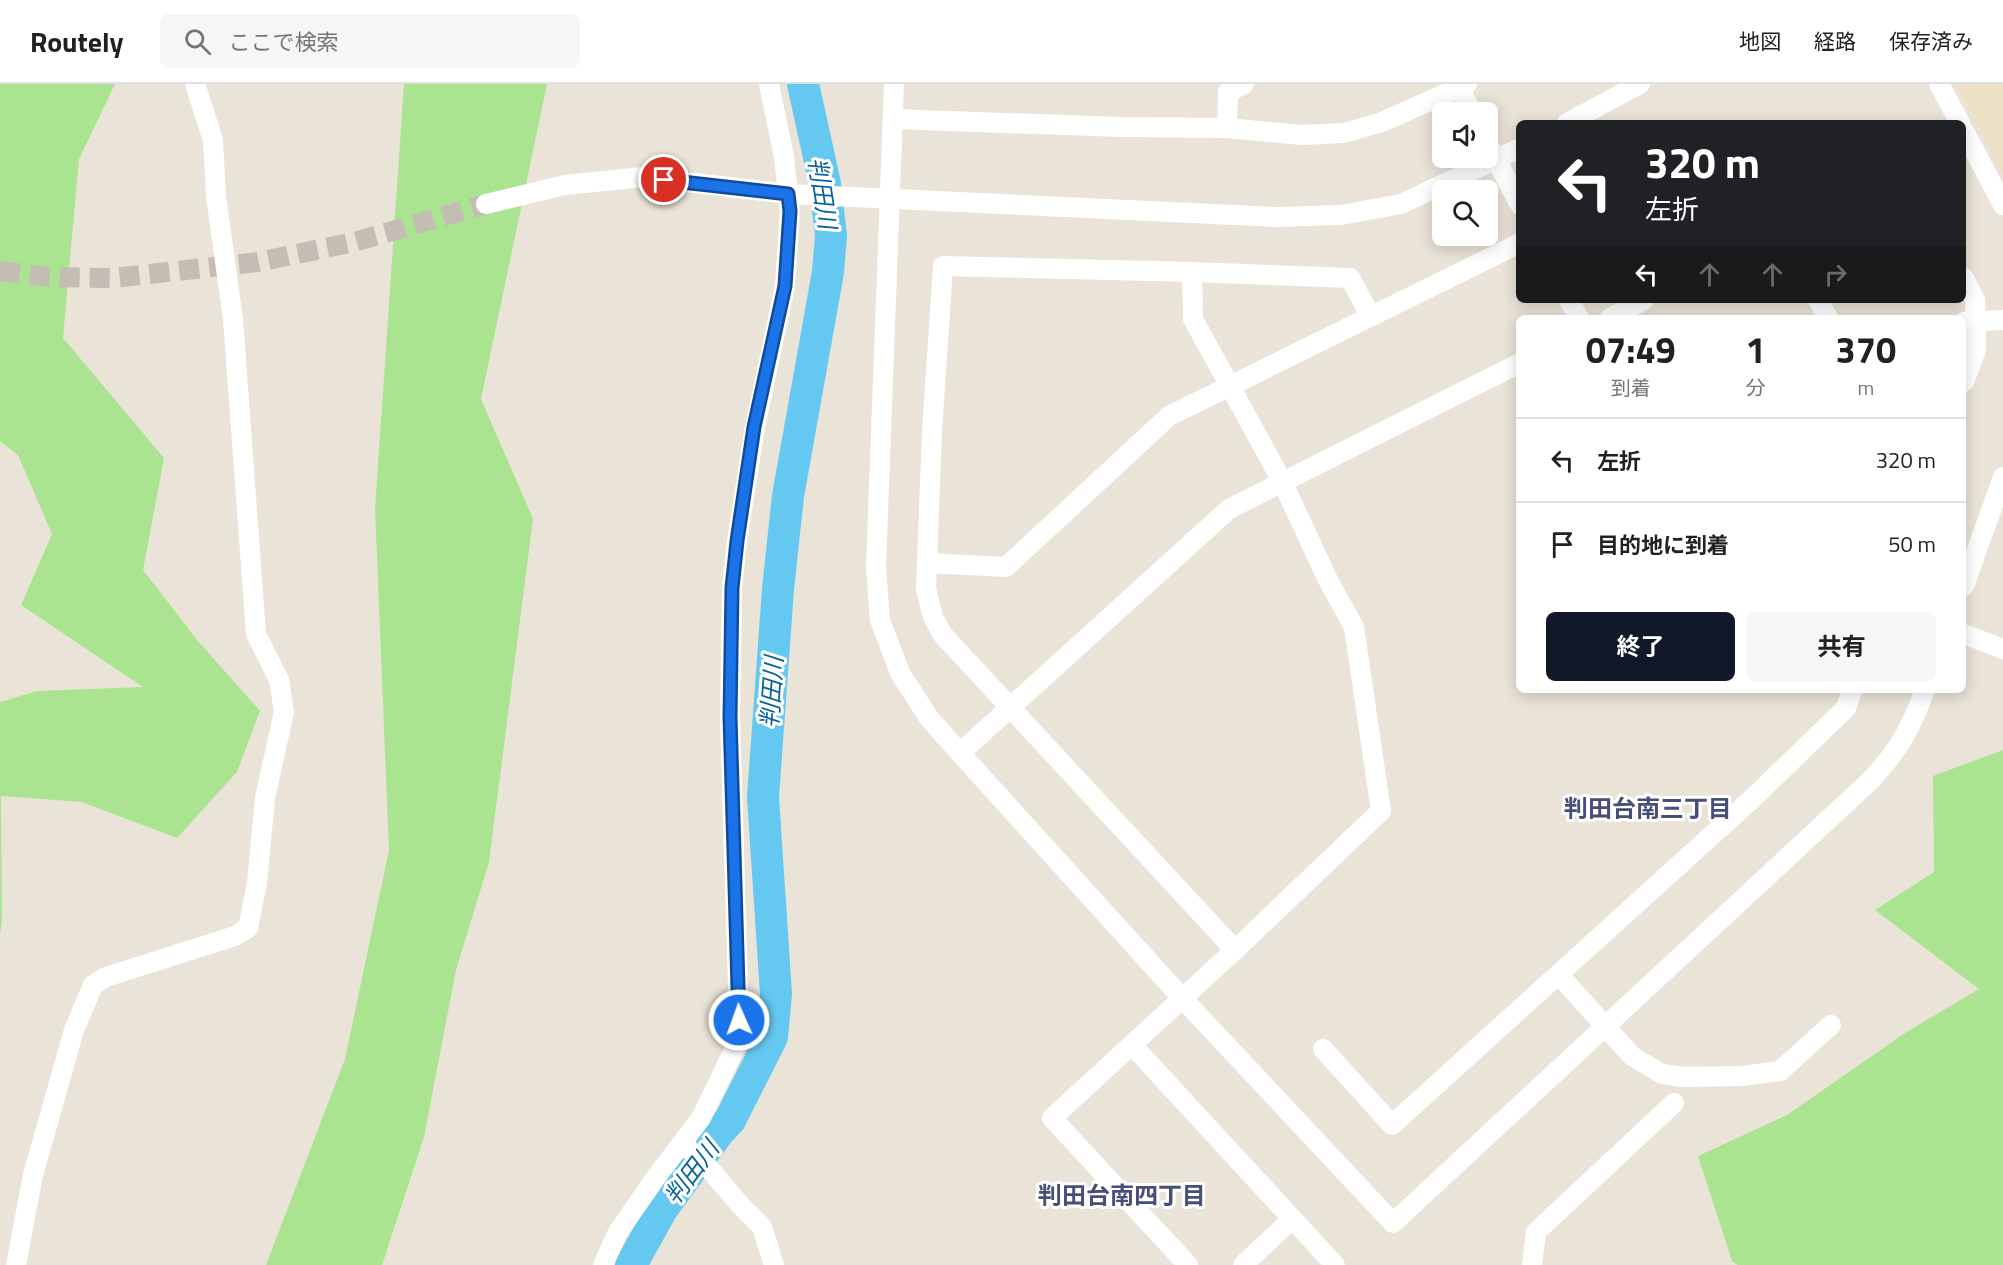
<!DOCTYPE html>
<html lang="ja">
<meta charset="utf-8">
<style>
:root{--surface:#fff;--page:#f6f6f6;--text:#202124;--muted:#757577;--line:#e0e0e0;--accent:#111827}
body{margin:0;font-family:"Titillium Web","Noto Sans JP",sans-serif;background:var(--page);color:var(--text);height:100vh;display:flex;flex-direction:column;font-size:22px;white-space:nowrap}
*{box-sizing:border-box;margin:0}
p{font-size:20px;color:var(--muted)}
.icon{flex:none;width:33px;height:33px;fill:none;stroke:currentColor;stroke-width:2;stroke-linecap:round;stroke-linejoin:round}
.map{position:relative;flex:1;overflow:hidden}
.side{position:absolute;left:1516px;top:231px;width:450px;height:378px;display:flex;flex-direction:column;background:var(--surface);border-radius:9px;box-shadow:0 3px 15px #0003}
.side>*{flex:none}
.banner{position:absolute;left:1516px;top:36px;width:450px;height:183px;border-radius:9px;box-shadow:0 3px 15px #0003;background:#202124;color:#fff;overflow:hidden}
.controls{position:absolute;left:1432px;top:18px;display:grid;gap:12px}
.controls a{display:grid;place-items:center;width:66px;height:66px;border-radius:9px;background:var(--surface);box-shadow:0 3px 15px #0003;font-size:30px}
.pin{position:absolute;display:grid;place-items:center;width:51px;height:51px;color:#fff;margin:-26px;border:3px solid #fff;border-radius:50%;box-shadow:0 2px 6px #0007}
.me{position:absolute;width:66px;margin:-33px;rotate:358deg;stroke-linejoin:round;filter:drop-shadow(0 0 4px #0008)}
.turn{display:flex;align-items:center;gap:21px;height:126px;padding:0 30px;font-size:27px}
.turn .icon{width:78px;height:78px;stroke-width:2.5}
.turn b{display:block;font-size:42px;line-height:51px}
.lanes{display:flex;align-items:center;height:57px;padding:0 30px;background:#0003;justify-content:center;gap:30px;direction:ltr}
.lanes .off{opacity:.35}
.eta{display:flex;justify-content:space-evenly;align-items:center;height:102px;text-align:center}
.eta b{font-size:36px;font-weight:700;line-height:42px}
.action{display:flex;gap:12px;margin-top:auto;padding:12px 30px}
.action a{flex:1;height:69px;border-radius:9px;background:var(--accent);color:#fff;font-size:24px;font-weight:700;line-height:69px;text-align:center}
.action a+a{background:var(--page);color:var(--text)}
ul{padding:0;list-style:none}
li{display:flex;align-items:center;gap:18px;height:84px;padding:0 30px;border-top:2px solid var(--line)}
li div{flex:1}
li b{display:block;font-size:22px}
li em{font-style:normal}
header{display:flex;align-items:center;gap:36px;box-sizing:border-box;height:84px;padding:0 30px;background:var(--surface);border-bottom:2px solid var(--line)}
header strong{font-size:28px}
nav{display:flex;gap:33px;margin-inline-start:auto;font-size:21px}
.search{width:420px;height:54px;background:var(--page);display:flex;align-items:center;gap:15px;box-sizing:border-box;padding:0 21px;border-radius:9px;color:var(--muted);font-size:22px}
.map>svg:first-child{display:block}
</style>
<header>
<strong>Routely</strong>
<div class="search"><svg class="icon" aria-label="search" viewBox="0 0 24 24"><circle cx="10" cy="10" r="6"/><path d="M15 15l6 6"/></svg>ここで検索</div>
<nav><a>地図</a><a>経路</a><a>保存済み</a></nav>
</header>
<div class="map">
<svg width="2003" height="1181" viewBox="0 0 2003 1181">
<rect width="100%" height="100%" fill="#eae3d7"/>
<path fill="#ede1c5" d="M1956,0H2003V91L1964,15Z"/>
<g fill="#abe491">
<path d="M0,0H115L79,75L63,254L164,374L143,486L198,557L260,627L237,688L177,754L82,718L1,712L2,836L0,851V618L37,607L143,603L21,521L52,450L18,371L0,357Z"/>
<path d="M404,0H547L481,315L533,435L489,778L456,886L424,1053L382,1181H266L345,975L389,766L375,425Z"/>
<path d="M2003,666V1181H1738L1732,1177L1698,1072L1787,1031L1905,949L1979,905L1875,826L1934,788L1933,692Z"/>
</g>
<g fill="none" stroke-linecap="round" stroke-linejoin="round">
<path stroke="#65c8f1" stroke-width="32" d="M631,1181L662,1125L718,1049L730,1036L772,953L776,910L763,713L778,505L788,412L828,188L831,152L825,100L803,0"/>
<path stroke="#c3bdb4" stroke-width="20" stroke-dasharray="20 10" stroke-linecap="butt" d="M0,187L49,193L113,194L258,178L354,158L486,120"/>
<g stroke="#fff" stroke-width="20">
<path d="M894,0L876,483L880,536L900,589L929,634L960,669L1182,914L1393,1139L1871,696C1900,664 1910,646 1925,606"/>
<path d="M1457,0L1472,28"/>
<path d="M1939,0L1960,39"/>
<path d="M893,35L1121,43L1227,44L1301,51L1344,49L1382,38L1467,0"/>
<path d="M1567,39L1640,0"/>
<path d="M1227,44L1228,8L1244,0"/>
<path d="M1964,47L2003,121"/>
<path d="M1488,60L1520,121"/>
<path d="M486,120L565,101L643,93L788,110L1275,133L1341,131L1401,120L1520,64"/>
<path d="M1964,194L1975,216L1976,237V266L1964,298"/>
<path d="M1569,216L1579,234"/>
<path d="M1818,216L1828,234"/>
<path d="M1610,234L1644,216"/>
<path d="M1964,238L2003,236"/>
<path d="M927,479L1006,483L1169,332L1520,159"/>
<path d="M1964,502L2003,393"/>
<path d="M1964,550L2003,565"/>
<path d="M960,669L1229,425L1520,279"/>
<path d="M1235,866L943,551L933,533L926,505L932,347L943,182L1192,188L1350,194L1370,231"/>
<path d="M1559,891L1632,972L1662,990L1683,993L1742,992L1780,987L1831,941"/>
<path d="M1133,962L1335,1181"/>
<path d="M1323,965L1392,1041L1753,714L1846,624L1852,606"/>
<path d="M683,1060L708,1083L742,1123L762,1143L774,1181"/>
<path d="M16,1181L33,1091L74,946L93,901L106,893L235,852L248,844L257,799L265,714L284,628L279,596L256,550L233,235L216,112L213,56L195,0"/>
<path d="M603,1181L618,1148L657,1092L701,1034L734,966L739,937L730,633L732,504L737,457L755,343L785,202L790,127L784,73L769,0"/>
<path d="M1188,1181L1052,1034L1235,866L1381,727L1354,543L1328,496L1282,397L1193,235L1192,188"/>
<path d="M1243,1181L1292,1135"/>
<path d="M1532,1181L1536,1148L1674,1019"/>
</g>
</g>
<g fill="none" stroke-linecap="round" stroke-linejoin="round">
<defs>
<path id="route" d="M664,96L788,110L790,127L785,202L754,343L737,457L732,504L730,633L739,936"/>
</defs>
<use href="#route" stroke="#114b97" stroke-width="15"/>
<use href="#route" stroke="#1a73e8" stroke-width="10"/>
</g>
<g text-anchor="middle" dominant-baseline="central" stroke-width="6" stroke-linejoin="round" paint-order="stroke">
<g font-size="24" font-style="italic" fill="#096398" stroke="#fff">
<text transform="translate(823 109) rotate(81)">判田川</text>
<text transform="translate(771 608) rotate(-86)">判田川</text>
<text transform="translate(691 1088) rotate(-53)">判田川</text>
</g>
<g font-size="24" font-weight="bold" fill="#474e78" stroke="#fff">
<text x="1648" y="724">判田台南三丁目</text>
<text x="1122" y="1111">判田台南四丁目</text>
</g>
</g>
</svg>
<div class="controls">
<a><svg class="icon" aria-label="sound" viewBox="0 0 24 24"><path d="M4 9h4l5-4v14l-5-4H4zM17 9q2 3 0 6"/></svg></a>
<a><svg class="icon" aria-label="search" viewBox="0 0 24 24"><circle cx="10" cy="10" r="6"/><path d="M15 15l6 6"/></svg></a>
</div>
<div class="pin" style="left:664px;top:96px;background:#d93025"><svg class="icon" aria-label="arrive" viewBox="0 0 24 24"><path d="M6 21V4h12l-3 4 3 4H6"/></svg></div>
<svg class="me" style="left:739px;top:936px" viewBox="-20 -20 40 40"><circle r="17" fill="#1a73e8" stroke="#fff" stroke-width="3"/><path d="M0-11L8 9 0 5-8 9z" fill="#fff"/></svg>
<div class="banner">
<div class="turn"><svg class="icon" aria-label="left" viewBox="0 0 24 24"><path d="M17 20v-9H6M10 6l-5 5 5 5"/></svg><div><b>320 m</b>左折</div></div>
<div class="lanes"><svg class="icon" aria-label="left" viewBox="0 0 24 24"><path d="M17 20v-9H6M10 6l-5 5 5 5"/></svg><svg class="icon off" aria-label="ahead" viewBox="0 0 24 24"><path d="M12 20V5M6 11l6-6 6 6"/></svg><svg class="icon off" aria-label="ahead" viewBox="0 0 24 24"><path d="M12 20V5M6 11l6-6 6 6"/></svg><svg class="icon off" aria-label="right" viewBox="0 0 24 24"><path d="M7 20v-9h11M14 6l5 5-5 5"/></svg></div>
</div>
<section class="side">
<div class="eta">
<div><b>07:49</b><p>到着</p></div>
<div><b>1</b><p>分</p></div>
<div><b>370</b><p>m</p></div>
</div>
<ul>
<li><svg class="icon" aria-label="left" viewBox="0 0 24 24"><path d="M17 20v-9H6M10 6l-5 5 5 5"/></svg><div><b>左折</b></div><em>320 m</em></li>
<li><svg class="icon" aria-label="arrive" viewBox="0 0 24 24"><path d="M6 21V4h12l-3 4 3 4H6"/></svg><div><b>目的地に到着</b></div><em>50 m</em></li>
</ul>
<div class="action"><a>終了</a><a>共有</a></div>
</section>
</div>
